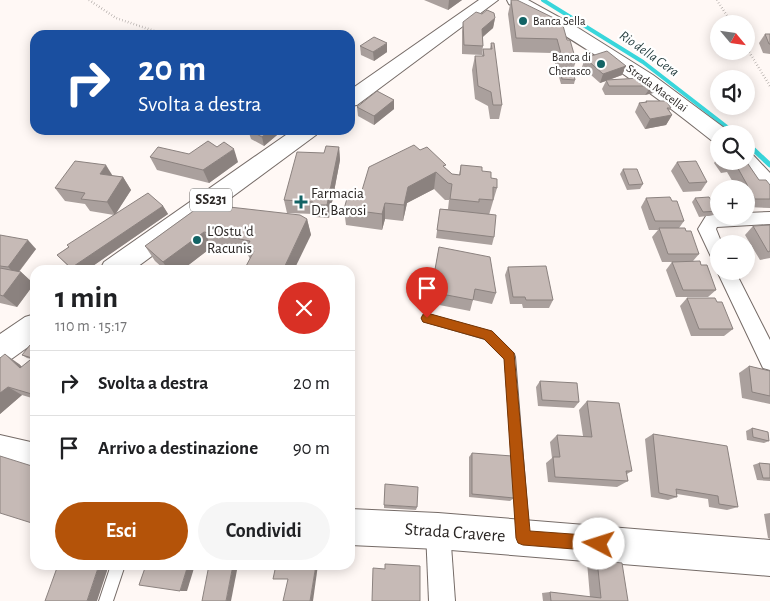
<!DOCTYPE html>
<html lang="it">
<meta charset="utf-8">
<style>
:root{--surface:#fff;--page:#f6f6f6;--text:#202124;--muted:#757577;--line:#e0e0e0;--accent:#b45309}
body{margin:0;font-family:"Alegreya Sans",sans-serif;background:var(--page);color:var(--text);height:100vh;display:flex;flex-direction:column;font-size:19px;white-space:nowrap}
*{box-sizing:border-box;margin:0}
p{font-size:16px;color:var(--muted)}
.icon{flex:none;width:28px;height:28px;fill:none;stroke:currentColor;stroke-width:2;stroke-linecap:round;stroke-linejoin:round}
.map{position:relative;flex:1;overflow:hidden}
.panel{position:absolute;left:30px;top:265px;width:325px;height:305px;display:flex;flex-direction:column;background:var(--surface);border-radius:15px;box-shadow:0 2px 12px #0003}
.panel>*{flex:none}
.guide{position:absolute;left:30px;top:30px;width:325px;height:105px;border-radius:15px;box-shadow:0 2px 12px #0003;background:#1a4fa0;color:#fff;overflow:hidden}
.needle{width:32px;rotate:119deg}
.controls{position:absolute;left:710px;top:15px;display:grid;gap:10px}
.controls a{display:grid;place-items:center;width:45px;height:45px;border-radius:50%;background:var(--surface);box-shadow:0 2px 12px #0003;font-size:25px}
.pin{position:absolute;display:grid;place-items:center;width:42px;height:42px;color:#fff;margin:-51px -21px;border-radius:50% 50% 50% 0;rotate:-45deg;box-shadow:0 0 5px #0007}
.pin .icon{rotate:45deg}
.me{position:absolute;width:55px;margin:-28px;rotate:275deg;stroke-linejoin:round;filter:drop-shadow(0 0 4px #0008)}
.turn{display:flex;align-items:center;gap:18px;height:105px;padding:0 25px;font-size:22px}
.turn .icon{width:65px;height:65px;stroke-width:2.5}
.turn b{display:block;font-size:35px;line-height:42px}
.round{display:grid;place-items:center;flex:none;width:52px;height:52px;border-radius:26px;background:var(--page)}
.headline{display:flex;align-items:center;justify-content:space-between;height:85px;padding:0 25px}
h1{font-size:30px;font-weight:700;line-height:38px}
.action{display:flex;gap:10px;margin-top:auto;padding:10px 25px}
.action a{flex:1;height:58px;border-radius:30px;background:var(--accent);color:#fff;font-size:20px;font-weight:700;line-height:58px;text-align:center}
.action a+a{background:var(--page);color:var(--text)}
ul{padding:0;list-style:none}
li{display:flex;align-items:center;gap:15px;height:65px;padding:0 25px;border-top:1px solid var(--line)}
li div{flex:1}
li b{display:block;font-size:19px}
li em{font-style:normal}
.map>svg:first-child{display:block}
</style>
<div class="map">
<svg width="770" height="601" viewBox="0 0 770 601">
<rect width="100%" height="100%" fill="#fff8f5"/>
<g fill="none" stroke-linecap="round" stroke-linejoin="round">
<g stroke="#39d6db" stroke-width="4">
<path d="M543,0L643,62L736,134"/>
<path d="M746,142L754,150"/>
</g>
<path stroke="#39d6db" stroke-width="5" d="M753,149L770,165"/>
<defs>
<g id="lane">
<path d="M427,314L492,332L514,354L515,357L529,533L528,538L523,539L518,538L517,533L505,359L485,339L423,321L422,318L423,315Z"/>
<path d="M111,565H125L113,601H99Z"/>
</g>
<g id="street">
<path d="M770,212V224L717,227L716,229L722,244H719V263L713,261L698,229L706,216L719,214V216H746V213Z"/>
<path d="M719,268V271H735L770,340V370L763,368L717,271Z"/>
<path d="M438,519L447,522L450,531L455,601H429L426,531L429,522Z"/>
</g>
<g id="secondary">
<path d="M507,0H528L575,26L653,75L727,130L729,134H719V142L711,140C647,89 582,42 509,4Z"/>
<path d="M746,153L753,155L770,173V196L762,193L734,161H746Z"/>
<path d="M0,435L35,443V477L0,467Z"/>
<path d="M350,509L438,513L770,540V576L438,549L350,545Z"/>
</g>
<g id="primary">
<path d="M479,0H498L357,105L350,106V90Z"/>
<path d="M293,130H319L316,135L133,270H100L104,262Z"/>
<path d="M35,314V342L10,360L0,364V334L25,317Z"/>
</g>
</defs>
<use href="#lane" stroke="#756b67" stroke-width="2"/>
<use href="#street" stroke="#756b67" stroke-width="2"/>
<use href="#secondary" stroke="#756b67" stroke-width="2"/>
<use href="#primary" stroke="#756b67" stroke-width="2"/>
<g stroke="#9e9996" stroke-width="2.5" stroke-dasharray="0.5 2.5" stroke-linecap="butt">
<path d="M89,0L116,18L166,35"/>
<path d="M717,0L732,24"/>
<path d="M746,47L770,86"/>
</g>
<use href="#lane" fill="#fff" fill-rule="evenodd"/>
<use href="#street" fill="#fff" fill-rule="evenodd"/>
<use href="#secondary" fill="#fff" fill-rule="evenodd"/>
<use href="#primary" fill="#fff" fill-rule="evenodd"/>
</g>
<g fill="#aaa09d">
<path d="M424,0H462L448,10Z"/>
<path d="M511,0L567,40L576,61L573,70L575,80L574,84H561L552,53L513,52L508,14Z"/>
<path d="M495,18L493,28L483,37V46L482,55L462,54V31L463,22Z"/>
<path d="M765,34H770V54L763,53L759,43Z"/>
<path d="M491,43L502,105L499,119H490L488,106L475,99L472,70L475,56H482L483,49H490Z"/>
<path d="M360,46L387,52L374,61L361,55Z"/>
<path d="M585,58L626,66L622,75L609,80L647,83L656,88L653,93L645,95H605L602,89L606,81L600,83L582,67Z"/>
<path d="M394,100V109L374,125L358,116L357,107Z"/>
<path d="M646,101L671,108L669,111L672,115L666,125L645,129L635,112L639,103L645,102Z"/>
<path d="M248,130H283L264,146L251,139Z"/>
<path d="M339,147L340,160L329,218L315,217L314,214L287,213L284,200Z"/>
<path d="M420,150L446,169L452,174L459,175L461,165L482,171L491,178L497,188L489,215L494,237L492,245L436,238L440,209H448L449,200H445L434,189L407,203L403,221L385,219L382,230L346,225L344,209Z"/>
<path d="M719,156V161H746L759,180L770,185V208L747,207L746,189H737L727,172L721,173L714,163Z"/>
<path d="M150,157L238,162L209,183L157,170Z"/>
<path d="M677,162L707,182L701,191L683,192L671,171Z"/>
<path d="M623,169L643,184L640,189L627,190L620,174Z"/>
<path d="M113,176L123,177L131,190L116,213L163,206L168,214L87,270H72L57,255L114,215L90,211L85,204L65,201L55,188Z"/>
<path d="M646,198L684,221L679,228L686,231L699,254L693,261L701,265L716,290L708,297H676L666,270L672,262H662L652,237L658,230H649L641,207Z"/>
<path d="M695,198L718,211L714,215L699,217L692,202Z"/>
<path d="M203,204L307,219L311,235L250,259L248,255L212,247L182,270H165L155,261L145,246Z"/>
<path d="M770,225V258L760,260L745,235L753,226Z"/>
<path d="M0,235L36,249L19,272H21L34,284L17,307L0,303Z"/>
<path d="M439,247L496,293L492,304L473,300L470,311L429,303Z"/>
<path d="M508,267L553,300L549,308H523L522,304H510L505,275Z"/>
<path d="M687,298L717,302L733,329L724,336H691L680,306Z"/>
<path d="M35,346V399L22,395L0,414V358L19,364L22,367L31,359L27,358L22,355Z"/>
<path d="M749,366L770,371V404L742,398L739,373Z"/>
<path d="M540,381L579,402L574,408L538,406L536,387Z"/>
<path d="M587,401L632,471L627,474L628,481L617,487L548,482L546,463L552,458L550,442L557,435L583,436L579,410Z"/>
<path d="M752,428L769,441L764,443L747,440L746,431Z"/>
<path d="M653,434L738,507L727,510L709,507L708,499L677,494V497L668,500L651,497L645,439Z"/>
<path d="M472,453L514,498L510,501L469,497V457Z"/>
<path d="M759,463L770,464V481L757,480L753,465Z"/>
<path d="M384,505L417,507L416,510L384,508Z"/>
<path d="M770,513V539L768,538L764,514Z"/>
<path d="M597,560L628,601H543L542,593L550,592L590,597L587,562Z"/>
</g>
<g fill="#8b827f">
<path d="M449,0H462L448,10Z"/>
<path d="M495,18L493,28L481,38L482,29Z"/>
<path d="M387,43V52L374,61L373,52Z"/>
<path d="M626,66L622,75L600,83L603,74Z"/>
<path d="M656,88L653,93L645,95L648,91Z"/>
<path d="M394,100V109L374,125V116Z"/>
<path d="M672,115L666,125L645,129L650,119Z"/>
<path d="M270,130H283L264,146L262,137Z"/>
<path d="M339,147L340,160L329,218L327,205Z"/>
<path d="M234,149L238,162L209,183L203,170Z"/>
<path d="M106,165L114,178L100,174Z"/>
<path d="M436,172L434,189L407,203L403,221L404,205L408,187Z"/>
<path d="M123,177L131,190L115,215L107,202Z"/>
<path d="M385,203V219L382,230V214Z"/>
<path d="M163,206L168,214L87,270H72L71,268Z"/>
<path d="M307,219L311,235L294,270H283Z"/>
<path d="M204,232L212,247L182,270H168L163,262Z"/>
<path d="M28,240L36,249L16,275L8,267Z"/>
<path d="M21,272L34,284L17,307L3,296Z"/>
<path d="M5,354L19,364L34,378L20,368Z"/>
<path d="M8,387L22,395L0,414V393Z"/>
<path d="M99,565H109L97,601H87Z"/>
<path d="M188,565H195L187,591H180Z"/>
<path d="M233,565H238L231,601H226Z"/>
<path d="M316,565H318L313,601H310Z"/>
</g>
<g fill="#c6bab6" stroke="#8b827f">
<path d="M511,0H517L562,22L567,40H570L576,61H563L557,39L516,38Z"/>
<path d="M487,10L494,13L495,18L482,29L483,46L464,45L463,22L476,12L482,14Z"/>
<path d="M765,34H770V44H769Z"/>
<path d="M374,37L387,43L373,52L360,46Z"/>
<path d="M491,43H494L502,105H493L491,92L478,86L475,56H484L483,49H492Z"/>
<path d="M607,51L626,66L603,74L585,58Z"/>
<path d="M560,70H573L575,80L562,79Z"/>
<path d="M641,78L650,86H609L606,80Z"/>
<path d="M647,83H648L656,88L648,91L650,86Z"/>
<path d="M377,91L394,100L374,116L357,107Z"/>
<path d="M646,101H666L671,108H667L672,115L650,119L639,103L647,102Z"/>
<path d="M249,130H270L262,137Z"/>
<path d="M208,141L217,147L224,142L234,149L203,170L150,157L158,147L189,154Z"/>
<path d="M414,145L420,150L427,147L446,165L443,166L452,174L460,175L461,165L482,167V171L491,172V178L497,179V188L493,187V200L479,199V202L450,199L452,184L448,183L436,172L408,187L404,205L385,203L382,214L344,209L348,195L360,197L369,167Z"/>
<path d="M326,146L339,147L327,205H313V202L284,200L297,152L324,153Z"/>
<path d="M75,161L106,165L100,174L123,177L107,202L81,199L85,193L55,188Z"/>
<path d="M696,161L707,182L689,183L677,162Z"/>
<path d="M726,161H746L759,180H766L770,185V199H755L735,163L728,164Z"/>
<path d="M623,169H637L643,184L629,185Z"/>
<path d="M148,193L163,206L71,268L57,255L69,247L67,245Z"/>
<path d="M670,197L672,201H677L684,221H655L646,198Z"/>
<path d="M709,197L718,211L703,212L695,198Z"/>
<path d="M203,204L300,215L307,219L283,270H244L254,251L246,249L250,241L204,232L163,262L145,246Z"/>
<path d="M440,209L496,215L494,237L437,230Z"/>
<path d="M770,225V251L768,252L753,226Z"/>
<path d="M659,228H685L686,231H691L699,254H668Z"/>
<path d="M0,235L28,240L8,267L0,266Z"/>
<path d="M439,247L490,257L496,293L475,289L473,300L431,292Z"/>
<path d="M700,261L701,265H707L716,290H683L672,262Z"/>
<path d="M546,266L553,300H526L525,297H513L508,267Z"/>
<path d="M0,268L21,272L3,296L0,295Z"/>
<path d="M687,298H715L717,302H722L733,329H699Z"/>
<path d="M30,345L35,346V356L32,358L22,355Z"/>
<path d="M5,354L20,368L35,356V395L8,387L0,393V358Z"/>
<path d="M749,366L770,371V396L752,392Z"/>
<path d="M540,381L577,383L579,402L542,400Z"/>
<path d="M587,401L619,403L632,471H626L628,481L555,477L553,457H560L557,435L592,437Z"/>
<path d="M752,428L768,432L769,441L753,437Z"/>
<path d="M653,434L727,446L738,507L719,504L718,496L676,489L677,497L659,493Z"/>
<path d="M472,453L512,456L514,498L472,494Z"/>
<path d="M0,456L35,467V524L0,513Z"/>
<path d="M759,463L770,464V478H763Z"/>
<path d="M385,484L418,487L417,507L384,505Z"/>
<path d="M597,560L622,563L628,601H551L550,592L601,598Z"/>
<path d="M385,564L420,566V601H372L373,568L385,569Z"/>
<path d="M58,565H99L87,601H45Z"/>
<path d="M146,565H188L180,591L139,585Z"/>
<path d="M209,565H233L226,601H202Z"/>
<path d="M276,565H316L310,601H283L288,579H273Z"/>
</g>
<path fill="#b45309" stroke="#753606" d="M427,313L492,331L514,353L530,531L599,536L604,539L607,544L604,549L599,551L523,545L518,543L516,538L504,359L484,339L423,322L421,318L423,315Z"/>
<g fill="#126365" stroke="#fff" stroke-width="2">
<circle cx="523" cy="21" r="5"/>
<circle cx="601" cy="64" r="5"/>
<path d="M298.5 194.5h5v5h5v5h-5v5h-5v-5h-5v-5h5z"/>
<circle cx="197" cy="240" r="5"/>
</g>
<g text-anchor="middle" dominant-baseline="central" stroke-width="4.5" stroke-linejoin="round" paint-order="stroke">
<g font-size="12" fill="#2b2725" stroke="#fff" text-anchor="start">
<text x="533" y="21">Banca Sella</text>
<text x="591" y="57" text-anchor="end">Banca di<tspan x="591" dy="14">Cherasco</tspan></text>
</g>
<g font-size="12" fill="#2b2725" stroke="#fff">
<text transform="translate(657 88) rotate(36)">Strada Macellai</text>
</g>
<g font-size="14" font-style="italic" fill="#263f40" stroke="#fff">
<text transform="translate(649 54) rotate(35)">Rio della Gera</text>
</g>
<rect fill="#fff" stroke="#6b6866" stroke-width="1" x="190" y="188.5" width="42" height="23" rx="4"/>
<g font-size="14" font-weight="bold" fill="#2b2725">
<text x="211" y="200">SS231</text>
</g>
<g font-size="15" fill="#2b2725" stroke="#fff" text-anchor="start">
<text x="311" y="193">Farmacia<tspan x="311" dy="17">Dr. Barosi</tspan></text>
<text x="207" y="231">L'Ostu 'd<tspan x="207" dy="17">Racunis</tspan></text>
</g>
<g font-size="18" fill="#2b2725" stroke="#fff">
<text transform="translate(455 533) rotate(4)">Strada Cravere</text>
</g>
</g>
</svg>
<div class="controls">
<a><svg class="needle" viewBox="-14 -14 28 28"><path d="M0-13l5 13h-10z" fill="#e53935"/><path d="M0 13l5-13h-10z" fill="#757577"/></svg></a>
<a><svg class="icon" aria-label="sound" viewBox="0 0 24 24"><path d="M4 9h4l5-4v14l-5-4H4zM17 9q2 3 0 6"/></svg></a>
<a><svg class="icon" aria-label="search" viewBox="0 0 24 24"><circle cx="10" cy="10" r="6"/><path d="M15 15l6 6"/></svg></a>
<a>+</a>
<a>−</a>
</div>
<div class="pin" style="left:427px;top:318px;background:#d93025"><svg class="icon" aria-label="arrive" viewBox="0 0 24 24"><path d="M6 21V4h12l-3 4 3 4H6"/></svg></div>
<svg class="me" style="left:599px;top:544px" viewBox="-20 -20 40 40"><circle r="19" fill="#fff"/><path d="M0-13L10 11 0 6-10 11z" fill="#b45309"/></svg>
<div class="guide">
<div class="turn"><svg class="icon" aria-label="right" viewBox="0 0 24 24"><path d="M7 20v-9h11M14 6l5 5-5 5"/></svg><div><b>20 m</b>Svolta a destra</div></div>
</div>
<section class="panel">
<div class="headline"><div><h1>1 min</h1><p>110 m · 15:17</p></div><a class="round" style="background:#d93025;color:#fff"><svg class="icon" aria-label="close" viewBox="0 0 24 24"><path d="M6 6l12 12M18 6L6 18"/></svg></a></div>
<ul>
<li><svg class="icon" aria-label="right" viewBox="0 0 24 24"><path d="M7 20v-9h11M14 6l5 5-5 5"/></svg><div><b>Svolta a destra</b></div><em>20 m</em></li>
<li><svg class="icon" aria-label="arrive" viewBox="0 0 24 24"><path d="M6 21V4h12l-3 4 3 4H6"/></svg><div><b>Arrivo a destinazione</b></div><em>90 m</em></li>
</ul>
<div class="action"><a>Esci</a><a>Condividi</a></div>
</section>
</div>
